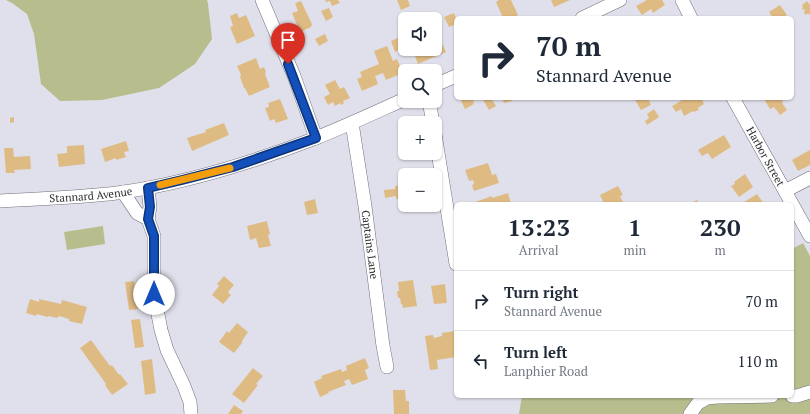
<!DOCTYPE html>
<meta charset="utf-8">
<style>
:root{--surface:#fff;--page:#f2f2f3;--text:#1f2937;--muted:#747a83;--line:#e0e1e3}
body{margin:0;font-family:"PT Serif",serif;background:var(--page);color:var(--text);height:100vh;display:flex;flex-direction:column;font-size:15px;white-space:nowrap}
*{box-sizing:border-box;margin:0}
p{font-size:13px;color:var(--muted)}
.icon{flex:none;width:22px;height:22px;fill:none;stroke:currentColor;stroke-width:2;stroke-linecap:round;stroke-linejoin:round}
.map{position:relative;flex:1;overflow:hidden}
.side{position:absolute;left:454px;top:202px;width:340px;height:196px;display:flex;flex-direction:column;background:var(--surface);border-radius:6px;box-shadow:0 1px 3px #0004}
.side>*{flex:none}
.guide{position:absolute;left:454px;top:16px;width:340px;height:84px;border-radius:6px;box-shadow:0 1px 3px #0004;background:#fff;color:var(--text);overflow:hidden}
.tools{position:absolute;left:398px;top:12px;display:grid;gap:8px}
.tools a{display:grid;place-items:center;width:44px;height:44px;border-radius:6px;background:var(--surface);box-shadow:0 1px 3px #0004;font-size:20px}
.pin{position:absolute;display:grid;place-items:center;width:34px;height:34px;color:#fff;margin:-41px -17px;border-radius:50% 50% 50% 0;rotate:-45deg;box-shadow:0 0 4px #0007}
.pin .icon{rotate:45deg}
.me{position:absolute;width:44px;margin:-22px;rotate:0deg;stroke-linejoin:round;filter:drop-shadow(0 0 3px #0008)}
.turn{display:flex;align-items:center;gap:14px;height:84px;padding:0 16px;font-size:18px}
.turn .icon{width:52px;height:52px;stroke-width:2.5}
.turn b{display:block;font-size:28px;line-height:34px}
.eta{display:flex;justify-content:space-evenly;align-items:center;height:68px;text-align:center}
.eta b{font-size:24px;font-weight:700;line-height:28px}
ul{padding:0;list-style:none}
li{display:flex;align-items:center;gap:12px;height:60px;padding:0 16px;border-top:1px solid var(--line)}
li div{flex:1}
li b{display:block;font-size:15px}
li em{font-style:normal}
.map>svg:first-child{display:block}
</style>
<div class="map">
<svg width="810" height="414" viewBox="0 0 810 414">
<rect width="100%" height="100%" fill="#e0e0ec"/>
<g fill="#b7bd8c">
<path d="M6,0H207L208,4L212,39L195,64L159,88L102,100L60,101L41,84L34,34L27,14L12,3Z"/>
<path d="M103,226L105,244L67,250L64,232Z"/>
<path d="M803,243L810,256V414H519L522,396H792V249Z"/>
</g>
<g fill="#dfbb84">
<path d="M325,0H338L340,3L332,6L330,1L326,2Z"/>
<path d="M397,0H408L410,6L401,10Z"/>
<path d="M499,0H511L518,15L512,18H503L496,2Z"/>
<path d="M551,0H570L554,7Z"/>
<path d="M647,0H662L665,5L653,13L651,9L642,15L636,6Z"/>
<path d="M301,1L312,24L311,27L300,32L292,13L298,11L295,3Z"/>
<path d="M807,1L810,5V14L809,15L808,13L806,15L804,13L805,9L803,10L802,8L803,7L802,5Z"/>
<path d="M780,5L787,15L782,18H773L769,12Z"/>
<path d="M329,8L333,17L326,21L321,11Z"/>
<path d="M237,13L239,18L246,15L255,36L237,44L230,27L233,26L230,16Z"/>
<path d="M454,13L456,18V24L449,27L444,17Z"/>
<path d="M325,34L328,41L319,46L315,39Z"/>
<path d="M398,38L403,48L395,52L391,41Z"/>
<path d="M440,39L446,52L418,64L413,51L418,49H435V41Z"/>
<path d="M387,46L393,61L397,59L403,73L386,80L383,73L375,76L378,84L362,91L357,79L362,77L360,72L379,64L374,51Z"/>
<path d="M256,58L260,69L264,67L266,72L265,74L270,87L249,96L245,88H244L240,77L241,75L237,66Z"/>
<path d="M335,80L340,89L344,87L350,98L343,101L344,103L341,105L340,103L335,106L333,102L328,105L324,97L330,94L325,85Z"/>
<path d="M460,98H479L473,101L474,104L465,109Z"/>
<path d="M482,98H491L496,106L489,110Z"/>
<path d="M502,98H511L512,101L504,103Z"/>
<path d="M634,98H648L651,105L641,110Z"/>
<path d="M686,98H701L704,104L698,108L699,110L694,112L693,111L684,116L681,109L676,112L672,106Z"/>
<path d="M766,98H781L783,102L782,103L787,110L780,115L774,107L770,109L764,99Z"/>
<path d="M280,99L288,119L276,123L274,119L270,121L265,108L269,107L268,103Z"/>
<path d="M654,109L659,117L647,125L645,121L649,118L647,114Z"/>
<path d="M14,117V122L10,123V118Z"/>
<path d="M224,123L229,135L192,151L187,138L206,132L205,130Z"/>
<path d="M724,135L731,147L712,159L708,153L702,156L698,150Z"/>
<path d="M126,141L129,151L124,152L126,157L116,160V158L105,162L101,149Z"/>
<path d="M84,145L85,164L59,167L57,154L67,153V146Z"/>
<path d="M4,148H13L14,157L30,156L31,169L14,170L15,173H6Z"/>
<path d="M810,150V165L798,171L792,160Z"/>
<path d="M488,163L492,175L496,174L499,183L474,191L472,185L474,184L473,180L469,181L465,170Z"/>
<path d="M745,174L753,187L739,197L731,186L735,184L734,182Z"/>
<path d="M403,183H405L404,198L396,199V196L385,198L384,190L395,189V186L403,185Z"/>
<path d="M618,186L623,195L620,196L624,204H604L600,195Z"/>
<path d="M508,193L511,204H475V202L492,196V198Z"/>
<path d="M757,194L764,204H741Z"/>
<path d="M315,199L318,213L307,215L304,202Z"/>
<path d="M697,200L699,204H690Z"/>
<path d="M267,221L270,234L268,235L271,246L259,248L256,238L250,240L247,226Z"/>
<path d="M224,276L234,285L228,292L231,295L223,304L212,295L219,286L217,284Z"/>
<path d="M413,280L417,306L403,308L402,304H401L400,298H398L397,291H399L398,282Z"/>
<path d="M134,281L138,309L129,310L125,282Z"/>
<path d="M445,284L447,303L434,304L431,286Z"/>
<path d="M30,299L39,302V299L61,304L62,300L87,307L82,324L69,321V319L59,316L57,318L49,316L47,317L37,314L36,316L26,313Z"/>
<path d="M140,319L144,347L135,348L131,320Z"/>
<path d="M237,323L248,332L242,341V343L234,353L219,342L227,331L229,333Z"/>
<path d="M454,331L456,347V357L437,360L438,369L430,370L425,336L433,335L434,338L442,336V333Z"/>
<path d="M91,340L110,366L112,365L119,375L120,374L128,384L112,395L105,385L106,384L80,348Z"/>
<path d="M365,358L369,368L365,370L368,379L352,385L349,379L344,381L346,385L328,392L329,393L320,397L314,382L322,378L321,376L341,369L342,372L347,370L346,366Z"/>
<path d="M152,359L156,393L145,395L141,361Z"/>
<path d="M253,368L263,376L256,384L258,385L244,403L232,394Z"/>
<path d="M393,390H405L406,401H409V414H394Z"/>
<path d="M234,405L243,411L241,414H228Z"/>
</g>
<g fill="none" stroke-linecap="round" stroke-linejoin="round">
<defs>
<g id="minor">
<path d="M262,0L294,76L316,138"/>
<path d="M682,0L691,18"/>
<path d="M582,18L620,0"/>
<path d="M435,85L456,76"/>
<path id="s1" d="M733,98L810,236"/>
<path d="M429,101L433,123"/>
<path id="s2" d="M352,123L365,206L383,346L387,367"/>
<path d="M435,134L456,264"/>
<path d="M148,188L150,207L148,219"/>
<path d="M785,191L810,178"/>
<path d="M123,192L137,213L148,219L154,236V294L161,330L167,350L184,386L190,402L191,414"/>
<path id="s3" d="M0,201C41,198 83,198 124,192C190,182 254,162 316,138C346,126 376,112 405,99"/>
<path d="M792,396H797L810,392"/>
<path d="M690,414L698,403L707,398L717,397L772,396"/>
</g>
</defs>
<use href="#minor" stroke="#70707b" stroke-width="14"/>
<use href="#minor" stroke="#fff" stroke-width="13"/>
</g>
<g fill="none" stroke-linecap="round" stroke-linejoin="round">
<defs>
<path id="route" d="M154,294V236L148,219L150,207L148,188L182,180L233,167L316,138L288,64"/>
</defs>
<use href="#route" stroke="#0d347a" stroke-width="10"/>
<use href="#route" stroke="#1450bc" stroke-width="7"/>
<path stroke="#f59e0b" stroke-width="7" d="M160,185L230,168"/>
</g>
<g text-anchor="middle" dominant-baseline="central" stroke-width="4" stroke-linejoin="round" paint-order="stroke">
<g font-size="11" fill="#2d2d31" stroke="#e0e0ec">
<text stroke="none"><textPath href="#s1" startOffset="67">Harbor Street</textPath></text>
<text stroke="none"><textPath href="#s3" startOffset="91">Stannard Avenue</textPath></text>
<text stroke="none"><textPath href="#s2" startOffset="123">Captains Lane</textPath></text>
</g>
</g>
</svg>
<div class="tools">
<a><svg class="icon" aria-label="sound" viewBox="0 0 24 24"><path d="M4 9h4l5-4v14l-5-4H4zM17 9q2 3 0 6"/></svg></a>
<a><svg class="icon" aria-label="search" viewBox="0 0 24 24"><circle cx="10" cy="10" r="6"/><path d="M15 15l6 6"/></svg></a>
<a>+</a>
<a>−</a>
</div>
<div class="pin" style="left:288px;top:64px;background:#d93025"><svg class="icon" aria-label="arrive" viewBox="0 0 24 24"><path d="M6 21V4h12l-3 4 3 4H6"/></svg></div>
<svg class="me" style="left:154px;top:294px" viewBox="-20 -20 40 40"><circle r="19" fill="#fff"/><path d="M0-13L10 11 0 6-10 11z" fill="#1450bc"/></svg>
<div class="guide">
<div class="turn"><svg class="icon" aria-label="right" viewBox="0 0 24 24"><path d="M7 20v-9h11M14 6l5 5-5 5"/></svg><div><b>70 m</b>Stannard Avenue</div></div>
</div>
<section class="side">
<div class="eta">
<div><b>13:23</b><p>Arrival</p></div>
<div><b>1</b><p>min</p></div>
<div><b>230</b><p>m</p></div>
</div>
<ul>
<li><svg class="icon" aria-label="right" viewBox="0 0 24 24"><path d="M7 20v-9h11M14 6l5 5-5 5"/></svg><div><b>Turn right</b><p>Stannard Avenue</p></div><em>70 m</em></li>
<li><svg class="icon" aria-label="left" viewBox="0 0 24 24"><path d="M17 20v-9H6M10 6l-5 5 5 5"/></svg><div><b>Turn left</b><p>Lanphier Road</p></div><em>110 m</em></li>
</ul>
</section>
</div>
